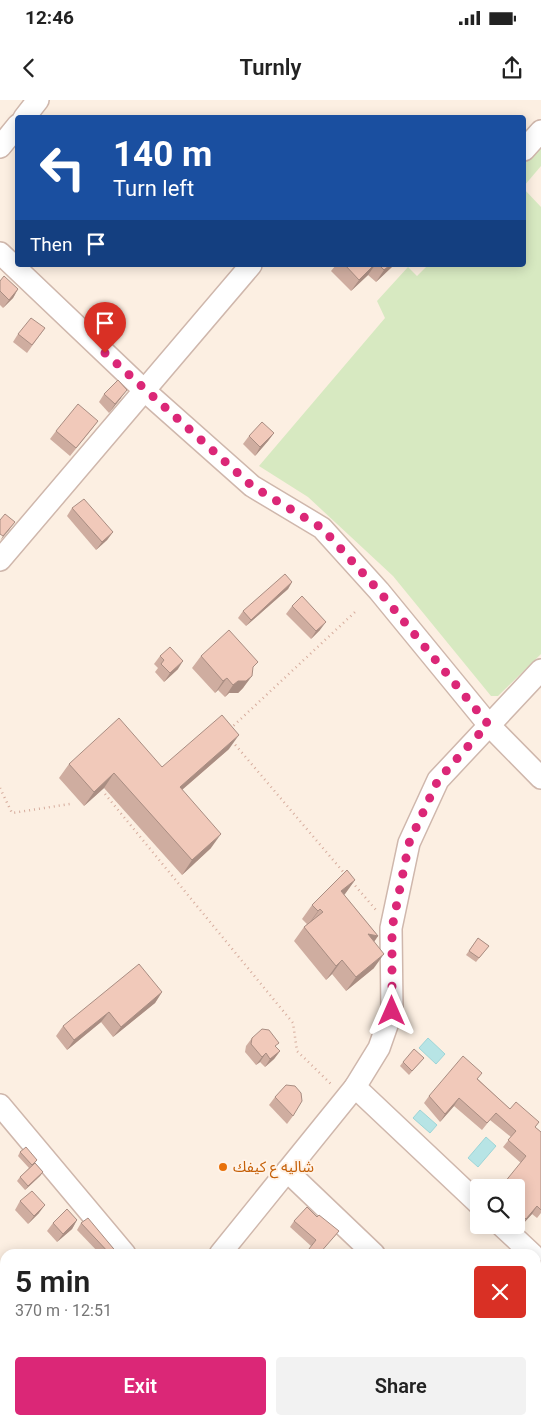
<!DOCTYPE html>
<meta charset="utf-8">
<style>
:root{--surface:#fff;--page:#f2f2f2;--text:#222;--muted:#767676;--accent:#db2777}
body{margin:0;font-family:Roboto,"Noto Sans Arabic",sans-serif;background:var(--page);color:var(--text);height:100vh;display:flex;flex-direction:column;font-size:19px;white-space:nowrap}
*{box-sizing:border-box;margin:0}
p{font-size:16px;color:var(--muted)}
.icon{flex:none;width:28px;height:28px;fill:none;stroke:currentColor;stroke-width:2;stroke-linecap:round;stroke-linejoin:round}
.map{position:relative;flex:1;overflow:hidden}
.details{position:absolute;left:0px;top:1149px;width:541px;height:176px;display:flex;flex-direction:column;background:var(--surface);border-radius:15px 15px 0 0;box-shadow:0 2px 12px #0003}
.details>*{flex:none}
.banner{position:absolute;left:15px;top:15px;width:511px;height:152px;border-radius:5px;box-shadow:0 2px 12px #0003;background:#1a4fa0;color:#fff;overflow:hidden}
.fabs{position:absolute;left:470px;top:1079px;display:grid;gap:10px}
.fabs a{display:grid;place-items:center;width:55px;height:55px;border-radius:5px;background:var(--surface);box-shadow:0 2px 12px #0003;font-size:25px}
.pin{position:absolute;display:grid;place-items:center;width:42px;height:42px;color:#fff;margin:-51px -21px;border-radius:50% 50% 50% 0;rotate:-45deg;box-shadow:0 0 5px #0007}
.pin .icon{rotate:45deg}
.me{position:absolute;width:55px;margin:-28px;rotate:0deg;stroke-linejoin:round;filter:drop-shadow(0 0 4px #0008)}
.turn{display:flex;align-items:center;gap:18px;height:105px;padding:0 15px;font-size:22px}
.turn .icon{width:65px;height:65px;stroke-width:2.5}
.turn b{display:block;font-size:35px;line-height:42px}
.then{display:flex;align-items:center;height:48px;padding:0 15px;background:#0003;gap:10px;font-size:19px}
.round{display:grid;place-items:center;flex:none;width:52px;height:52px;border-radius:5px;background:var(--page)}
.head{display:flex;align-items:center;justify-content:space-between;height:85px;padding:0 15px}
h1{font-size:30px;font-weight:600;line-height:38px}
.primary-button{display:flex;gap:10px;margin-top:auto;padding:10px 15px}
.primary-button a{flex:1;height:58px;border-radius:5px;background:var(--accent);color:#fff;font-size:20px;font-weight:600;line-height:58px;text-align:center}
.primary-button a+a{background:var(--page);color:var(--text)}
.status{display:flex;justify-content:space-between;align-items:center;height:35px;padding:0 25px;background:var(--surface);direction:ltr}
.status svg{height:14px;fill:currentColor}
header{display:flex;justify-content:space-between;align-items:center;height:65px;padding:0 15px;background:var(--surface);font-size:22px;font-weight:600}
.map>svg:first-child{display:block}
</style>
<div class="status"><b>12:46</b><svg viewBox="0 0 49 12"><path d="M0 12V9h3v3zM5 12V6h3v6zM10 12V3h3v9zM15 12V0h3v12zM26 1h20v11H26zM47 4h2v5h-2z"/></svg></div>
<header><svg class="icon" aria-label="back" viewBox="0 0 24 24"><path d="M15 5l-7 7 7 7"/></svg>Turnly<svg class="icon" aria-label="share" viewBox="0 0 24 24"><path d="M12 15V3M7 8l5-5 5 5M5 13v7h14v-7"/></svg></header>
<div class="map">
<svg width="541" height="1324" viewBox="0 0 541 1324">
<rect width="100%" height="100%" fill="#fcefe2"/>
<g fill="#d7e9c1">
<path d="M541,39V66L524,86V58Z"/>
<path d="M524,89L541,107V554L498,596H491L393,476L308,397L259,366L385,218L377,201L408,167L417,176L428,165H524Z"/>
</g>
<g fill="#b7e4e5" stroke="#9dd5d7">
<path d="M428,938L445,954L436,964L419,948Z"/>
<path d="M420,1010L437,1025L430,1033L413,1018Z"/>
<path d="M486,1037L496,1046L478,1067L468,1058Z"/>
</g>
<g fill="none" stroke-linecap="round" stroke-linejoin="round">
<defs>
<g id="minor">
<path d="M24,18L38,0"/>
<path d="M0,47L18,25"/>
<path d="M524,50L541,31"/>
<path d="M0,153L145,291L252,386L322,428L379,491L488,624L541,678"/>
<path d="M0,460L251,165"/>
<path d="M355,987L479,1104"/>
<path d="M0,1005L125,1154"/>
<path d="M287,1071L374,1154"/>
<path d="M501,1125L532,1154"/>
<path d="M220,1154L355,987L379,948L392,911L391,828L409,743L438,680L541,570"/>
<path d="M0,1284L5,1290"/>
<path d="M32,1320L35,1324"/>
<path d="M96,1324L99,1320"/>
</g>
</defs>
<use href="#minor" stroke="#cfb7ac" stroke-width="24"/>
<g stroke="#d6ac9d" stroke-width="2.5" stroke-dasharray="1 4" stroke-linecap="butt">
<path d="M230,629L355,512"/>
<path d="M232,641L345,774"/>
<path d="M0,688L12,713L70,704"/>
<path d="M105,694L293,923L297,951L333,986"/>
<path d="M352,782L376,810"/>
<path d="M208,1320L213,1324"/>
</g>
<use href="#minor" stroke="#fff" stroke-width="21"/>
</g>
<g fill="#cfada0">
<path d="M336,165H394L376,182L368,175L351,191L331,171Z"/>
<path d="M0,181L18,189L13,198L3,208L0,205Z"/>
<path d="M45,228L27,253L13,242L18,234Z"/>
<path d="M104,294L121,298L109,313L99,302Z"/>
<path d="M98,321L92,329L70,356L50,339L56,331Z"/>
<path d="M274,333L268,341L255,356L243,344L249,336Z"/>
<path d="M72,408L113,432L107,440L96,450L67,416Z"/>
<path d="M292,482L288,489L246,526L238,518L243,511Z"/>
<path d="M292,506L320,530L311,539L286,514Z"/>
<path d="M160,556L178,569L164,582L155,572L158,568L154,564Z"/>
<path d="M201,556L252,570L243,588L238,593H229L225,597L218,590L215,593L192,568Z"/>
<path d="M229,649L182,690L211,748L182,775L104,688L84,706L59,678L69,664L162,667Z"/>
<path d="M355,780L344,795L378,836L374,842V868L346,891L332,874L326,880L294,841L304,827L307,824L302,819L312,805Z"/>
<path d="M478,838L489,846L476,862L466,855Z"/>
<path d="M162,892L155,903L113,937L101,922L67,950L56,936L63,926Z"/>
<path d="M252,938L276,947L280,951L274,959L265,967L260,962L256,965L245,952L246,946Z"/>
<path d="M424,958L409,975L400,966L403,962Z"/>
<path d="M478,979L510,1009L539,1022L535,1027L541,1032V1113L537,1118L532,1114L521,1126L516,1122V1088L521,1063L503,1047L511,1037L490,1020L482,1030L454,1006L440,1022L424,1003L429,996Z"/>
<path d="M275,997L293,1016L287,1024L269,1005Z"/>
<path d="M20,1052L37,1060L35,1063L43,1072L40,1076L25,1090L17,1081L20,1077L29,1068L18,1056Z"/>
<path d="M20,1101L39,1113L28,1124L15,1110Z"/>
<path d="M317,1117L339,1131L334,1137L311,1146L290,1127L294,1121Z"/>
<path d="M77,1120L72,1129L57,1142L47,1131L53,1123Z"/>
<path d="M81,1123L118,1154H100L77,1130Z"/>
<path d="M52,1320H65L61,1324H57Z"/>
</g>
<g fill="#a98d82">
<path d="M374,165H375L368,175L351,191L359,180Z"/>
<path d="M390,165H394L376,182L384,170Z"/>
<path d="M18,189L13,198L3,208L9,200Z"/>
<path d="M127,290L121,298L109,313L115,304Z"/>
<path d="M274,333L268,341L255,356L260,347Z"/>
<path d="M15,422L9,430L0,441L3,436Z"/>
<path d="M113,432L107,440L96,450L102,442Z"/>
<path d="M292,482L288,489L246,526L251,520Z"/>
<path d="M326,522L320,530L311,539L316,531Z"/>
<path d="M183,561L178,569L164,582L170,573Z"/>
<path d="M252,576L243,588L238,593H229L225,597L233,585L238,581Z"/>
<path d="M227,578L218,590L215,593L223,581Z"/>
<path d="M239,635L229,649L169,701L180,687Z"/>
<path d="M114,673L104,688L84,706L94,692Z"/>
<path d="M221,734L211,748L182,775L192,760Z"/>
<path d="M355,780L345,794L331,805L341,791Z"/>
<path d="M320,809L310,823L308,825L318,811Z"/>
<path d="M368,834L378,836L368,850Z"/>
<path d="M384,854L374,868L346,891L356,877Z"/>
<path d="M342,860L332,874L326,880L336,866Z"/>
<path d="M162,892L155,903L113,937L121,927Z"/>
<path d="M109,912L101,922L67,950L74,940Z"/>
<path d="M280,951L274,959L265,967L270,959Z"/>
<path d="M266,953L260,962L256,965L262,957Z"/>
<path d="M459,998L454,1006L440,1022L445,1014Z"/>
<path d="M43,1072L40,1076L25,1090L28,1086Z"/>
<path d="M45,1105L39,1113L28,1124L34,1116Z"/>
<path d="M537,1106L532,1114L521,1126L526,1119Z"/>
<path d="M77,1120L72,1129L57,1142L63,1134Z"/>
</g>
<g fill="#f1c9ba" stroke="#a98d82">
<path d="M345,165H374L359,180Z"/>
<path d="M379,165H390L384,170Z"/>
<path d="M4,176L18,189L9,200L0,191V181Z"/>
<path d="M31,218L45,228L32,245L18,234Z"/>
<path d="M118,280L127,290L115,304L104,294Z"/>
<path d="M78,304L98,321L76,348L56,331Z"/>
<path d="M262,322L274,333L260,347L249,336Z"/>
<path d="M84,399L113,432L102,442L72,408Z"/>
<path d="M5,414L15,422L3,436L0,434V420Z"/>
<path d="M285,474L292,482L251,520L243,511Z"/>
<path d="M302,496L326,522L316,531L292,506Z"/>
<path d="M229,530L258,562L253,567L252,576L246,581H238L233,585L227,578L223,581L201,556Z"/>
<path d="M170,547L183,561L170,573L161,564L164,560L160,556Z"/>
<path d="M222,615L239,635L180,687L221,734L192,760L114,673L94,692L69,664L119,618L162,667Z"/>
<path d="M347,770L355,780L341,791L378,836L368,834L384,854L356,877L342,860L336,866L304,827L323,812L320,809L318,811L312,805Z"/>
<path d="M478,838L489,846L479,858L469,851Z"/>
<path d="M139,864L162,892L121,927L109,912L74,940L63,926Z"/>
<path d="M262,929L269,930L279,943L275,946L280,951L270,959L266,953L262,957L251,944L252,938Z"/>
<path d="M414,949L424,958L412,971L403,962Z"/>
<path d="M463,956L482,973L477,979L510,1009L516,1002L539,1022L535,1027L541,1032V1110L537,1106L526,1119L516,1110V1088H500L526,1056L508,1040L516,1031L496,1013L487,1023L459,998L445,1014L429,996Z"/>
<path d="M286,985L295,986L301,993L302,1001L293,1016L275,997Z"/>
<path d="M26,1047L37,1060L32,1065L20,1052Z"/>
<path d="M35,1063L43,1072L28,1086L20,1077Z"/>
<path d="M32,1091L45,1105L34,1116L20,1101Z"/>
<path d="M307,1107L317,1117L319,1115L339,1131L319,1154H305L316,1140L294,1121Z"/>
<path d="M67,1109L77,1120L63,1134L53,1123Z"/>
<path d="M88,1118L118,1154H110L81,1123Z"/>
<path d="M145,1320H193L199,1324H142Z"/>
</g>
<g fill="none" stroke-linecap="round" stroke-linejoin="round">
<path stroke="#db2777" stroke-width="9" stroke-dasharray="0 16.2" d="M105,253L252,386L322,428L379,491L488,624L438,680L409,743L392,828V911"/>
</g>
<circle fill="#e8710a" stroke="#fff3e8" stroke-width="2" cx="223" cy="1067" r="5"/>
<g text-anchor="middle" dominant-baseline="central" stroke-width="4" stroke-linejoin="round" paint-order="stroke">
<g font-size="15" fill="#c56008" stroke="#fff3e8" text-anchor="start">
<text x="233" y="1067">شاليه ع كيفك</text>
</g>
</g>
</svg>
<div class="fabs">
<a><svg class="icon" aria-label="search" viewBox="0 0 24 24"><circle cx="10" cy="10" r="6"/><path d="M15 15l6 6"/></svg></a>
</div>
<div class="pin" style="left:105px;top:253px;background:#d93025"><svg class="icon" aria-label="arrive" viewBox="0 0 24 24"><path d="M6 21V4h12l-3 4 3 4H6"/></svg></div>
<svg class="me" style="left:392px;top:911px" viewBox="-20 -20 40 40"><path d="M0-17L14 15 0 8-14 15z" fill="#db2777" stroke="#fff" stroke-width="4"/></svg>
<div class="banner">
<div class="turn"><svg class="icon" aria-label="left" viewBox="0 0 24 24"><path d="M17 20v-9H6M10 6l-5 5 5 5"/></svg><div><b>140 m</b>Turn left</div></div>
<div class="then">Then<svg class="icon" aria-label="arrive" viewBox="0 0 24 24"><path d="M6 21V4h12l-3 4 3 4H6"/></svg></div>
</div>
<section class="details">
<div class="head"><div><h1>5 min</h1><p>370 m · 12:51</p></div><a class="round" style="background:#d93025;color:#fff"><svg class="icon" aria-label="close" viewBox="0 0 24 24"><path d="M6 6l12 12M18 6L6 18"/></svg></a></div>
<div class="primary-button"><a>Exit</a><a>Share</a></div>
</section>
</div>
